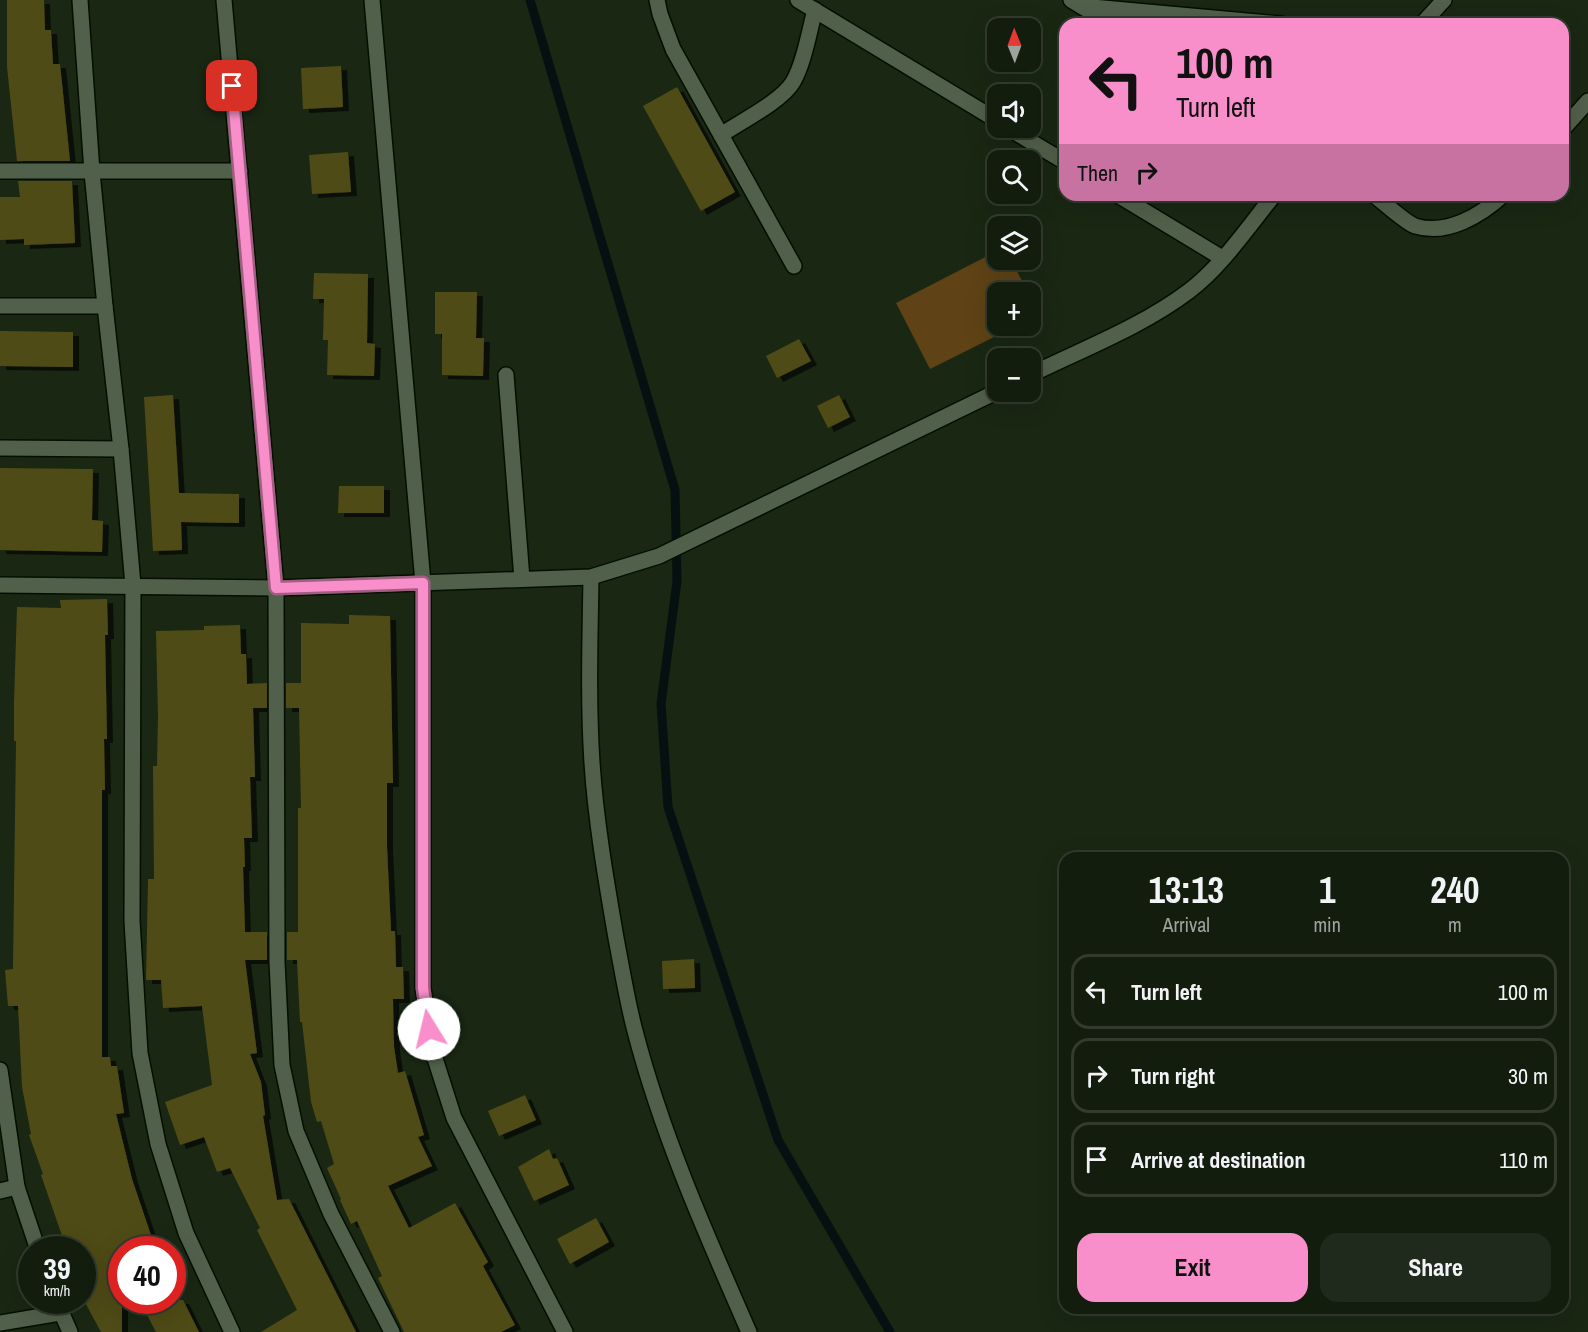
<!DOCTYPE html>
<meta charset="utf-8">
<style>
:root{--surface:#131d0e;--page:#202a1c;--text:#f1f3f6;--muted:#9da29e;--line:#323b2e;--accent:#f98fca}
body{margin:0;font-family:"Archivo Narrow",sans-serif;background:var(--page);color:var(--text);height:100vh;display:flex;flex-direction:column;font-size:22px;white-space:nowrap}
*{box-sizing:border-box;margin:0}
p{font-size:20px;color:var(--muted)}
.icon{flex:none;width:33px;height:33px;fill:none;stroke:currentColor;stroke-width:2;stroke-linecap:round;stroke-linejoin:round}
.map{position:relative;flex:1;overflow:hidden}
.side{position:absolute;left:1059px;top:852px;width:510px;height:462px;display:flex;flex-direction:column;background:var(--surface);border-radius:18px;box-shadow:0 6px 24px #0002,0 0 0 2px var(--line)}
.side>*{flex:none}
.hud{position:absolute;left:1059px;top:18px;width:510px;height:183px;border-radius:18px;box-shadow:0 6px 24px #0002,0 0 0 2px var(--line);background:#f98fca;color:#111;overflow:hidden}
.needle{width:39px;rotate:359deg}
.controls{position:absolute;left:987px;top:18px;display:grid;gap:12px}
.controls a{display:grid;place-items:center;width:54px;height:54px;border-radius:12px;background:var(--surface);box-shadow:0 6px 24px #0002,0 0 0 2px var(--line);font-size:30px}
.speed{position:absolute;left:18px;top:1236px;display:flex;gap:12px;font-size:30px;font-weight:700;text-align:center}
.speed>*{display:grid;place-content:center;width:78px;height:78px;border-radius:50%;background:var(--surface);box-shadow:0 6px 24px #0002,0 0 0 2px var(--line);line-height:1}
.speed small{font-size:15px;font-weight:400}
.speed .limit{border:9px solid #d22;background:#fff;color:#111}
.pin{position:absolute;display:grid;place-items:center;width:51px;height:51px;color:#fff;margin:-26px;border-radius:12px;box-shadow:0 3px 9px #0006}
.me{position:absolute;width:66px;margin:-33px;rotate:351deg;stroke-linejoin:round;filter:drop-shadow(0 0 4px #0008)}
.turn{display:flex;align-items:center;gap:21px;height:126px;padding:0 18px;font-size:27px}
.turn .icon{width:78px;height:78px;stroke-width:2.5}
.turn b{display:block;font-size:42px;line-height:51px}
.then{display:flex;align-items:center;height:57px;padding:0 18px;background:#0003;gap:12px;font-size:22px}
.eta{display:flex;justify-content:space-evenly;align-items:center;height:102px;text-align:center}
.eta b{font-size:36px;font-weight:700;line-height:42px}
.primary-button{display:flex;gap:12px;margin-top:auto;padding:12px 18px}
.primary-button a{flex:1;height:69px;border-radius:18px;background:var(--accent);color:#111;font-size:24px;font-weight:700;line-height:69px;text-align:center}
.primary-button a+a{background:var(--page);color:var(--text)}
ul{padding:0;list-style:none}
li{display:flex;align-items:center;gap:18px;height:75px;margin:0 12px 9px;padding:0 6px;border:3px solid var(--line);border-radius:18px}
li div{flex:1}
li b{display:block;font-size:22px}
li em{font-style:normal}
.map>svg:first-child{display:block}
</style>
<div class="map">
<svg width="1588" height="1332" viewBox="0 0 1588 1332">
<defs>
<filter id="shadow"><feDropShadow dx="6" dy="4" stdDeviation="0" flood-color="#0009"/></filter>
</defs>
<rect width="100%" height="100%" fill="#192713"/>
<path fill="#5f4316" d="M997,251L998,260H1011L1028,292H998V326H1016L930,369L896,303Z"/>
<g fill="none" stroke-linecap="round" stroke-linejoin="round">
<path stroke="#051111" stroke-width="9" d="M530,0L675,490L677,581L661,704L668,807L778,1140L890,1332"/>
</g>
<g fill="#4f4c14" filter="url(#shadow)">
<path d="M7,0H44L45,30H51L53,64H60L70,161H17L7,67Z"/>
<path d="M341,66L343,107L303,109L301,68Z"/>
<path d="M677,87L735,192L701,211L643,106Z"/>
<path d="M348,152L351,192L312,194L309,155Z"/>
<path d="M18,181H72L75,243L24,245V239L0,240V197H20Z"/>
<path d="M314,273L368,274L367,343L375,344L374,376L327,375L328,340H323L324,299H313Z"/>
<path d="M435,292H477L476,338H484L483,376L442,375V334H435Z"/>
<path d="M0,331L73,332V367L0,366Z"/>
<path d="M799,339L811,361L777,378L766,356Z"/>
<path d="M173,395L179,493L239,494V523L181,522L182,550L153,551L144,397Z"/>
<path d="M839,395L850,417L828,428L817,406Z"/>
<path d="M0,468L93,469L92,520L103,521L102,552L0,550Z"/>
<path d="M339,486H384V513H338Z"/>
<path d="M107,599L108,635H105L107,739H104L105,790H102V1057H110L111,1066H117L124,1113L116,1114L132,1179L156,1250H122V1332H101L82,1297V1250H67L41,1175L43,1174L29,1135L31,1134L22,1087L18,1006H8L5,970L13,969L16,741H14V703L17,607L61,608L60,600Z"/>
<path d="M349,615L390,616L393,783H387V847L391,931H395L396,967H403L404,999H393L394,1047L398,1073L405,1071L424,1135L418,1137L432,1166L388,1186L409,1228L455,1203L488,1262L483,1266L515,1325L501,1332H404L378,1278L382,1276L357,1221L351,1224L340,1200L341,1199L327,1168L334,1164L321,1121L317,1122L311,1102L302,1022H300L297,960H287V932H298V808H301L299,708H286V683H301V623L349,624Z"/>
<path d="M240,625L241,654H246L247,684L267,683V708H253L255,777H250L252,838H244L245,867H243L245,932H267V960H245L257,1053L250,1054L261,1082L265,1115L263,1116L277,1200L289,1199L356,1332H261L297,1310L257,1230L260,1228L230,1168L217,1172L204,1137L180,1145L165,1102L212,1085L202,1006L163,1008L161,980H146L148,879H154L153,766H157L158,716L156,631L204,630V626Z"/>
<path d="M694,959L695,988L663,989L662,961Z"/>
<path d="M525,1095L536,1120L499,1136L488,1111Z"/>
<path d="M549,1149L553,1159L557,1158L569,1185L534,1201L518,1167Z"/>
<path d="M596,1218L609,1242L570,1264L557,1239Z"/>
<path d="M139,1300H183L199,1332H156Z"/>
</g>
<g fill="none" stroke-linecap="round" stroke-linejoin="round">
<defs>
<g id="minor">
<path d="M80,0L92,172L105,306L121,449L133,585L132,921L140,1053L158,1144L186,1233L232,1332"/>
<path d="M224,0L276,588L277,962L282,1065L296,1131L331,1214L392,1332"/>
<path d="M372,0L423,583V988L432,1049L454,1118L565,1332"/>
<path d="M657,0L660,14L673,49L794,266"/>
<path d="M798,0L998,121"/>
<path d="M1071,0L1111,24"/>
<path d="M1081,6L1281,24"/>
<path d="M1422,24L1444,0"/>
<path d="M1008,128L1065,162"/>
<path d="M1563,129L1588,101"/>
<path d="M721,135C740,122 782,101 793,82C804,63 809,32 815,10"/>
<path d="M0,171H240"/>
<path d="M1118,195L1222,258"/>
<path d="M1374,195C1383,202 1406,223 1415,226C1447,236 1481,215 1503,195"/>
<path d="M0,306H105"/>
<path d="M506,375L522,579"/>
<path d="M1030,375C1083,349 1143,326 1189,291C1222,266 1248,227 1274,195"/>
<path d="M0,448L121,449"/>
<path d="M591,577C590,639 588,701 592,763C596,822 606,880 616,938C622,969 627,1001 635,1031C662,1135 706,1234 749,1332"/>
<path d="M0,585L276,588L591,577L659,556L998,391"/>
<path d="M0,1070L17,1187L38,1250"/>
<path d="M0,1191L17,1187"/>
<path d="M56,1300L70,1332"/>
<path d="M0,1323L60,1313"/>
</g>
</defs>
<use href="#minor" stroke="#040f01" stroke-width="18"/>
<use href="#minor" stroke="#51604a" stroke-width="15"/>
</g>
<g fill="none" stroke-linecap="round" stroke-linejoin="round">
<defs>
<path id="route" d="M232,86L276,588L423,583V988L429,1029"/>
</defs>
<use href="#route" stroke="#a25d83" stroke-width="15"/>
<use href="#route" stroke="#f98fca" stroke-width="10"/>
</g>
</svg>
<div class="controls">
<a><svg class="needle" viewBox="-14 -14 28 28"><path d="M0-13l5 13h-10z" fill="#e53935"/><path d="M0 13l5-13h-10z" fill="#9da29e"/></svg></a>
<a><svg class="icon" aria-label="sound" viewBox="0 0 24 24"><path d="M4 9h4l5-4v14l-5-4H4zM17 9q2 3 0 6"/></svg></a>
<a><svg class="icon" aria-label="search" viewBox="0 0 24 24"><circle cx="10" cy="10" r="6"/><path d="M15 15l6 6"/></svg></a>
<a><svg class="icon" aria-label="layers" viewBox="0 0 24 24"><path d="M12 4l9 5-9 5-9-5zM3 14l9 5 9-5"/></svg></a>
<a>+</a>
<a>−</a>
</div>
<div class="speed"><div>39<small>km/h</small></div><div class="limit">40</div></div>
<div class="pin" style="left:232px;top:86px;background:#d93025"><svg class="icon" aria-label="arrive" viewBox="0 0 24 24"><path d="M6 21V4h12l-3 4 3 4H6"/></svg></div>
<svg class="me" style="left:429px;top:1029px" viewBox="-20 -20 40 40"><circle r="19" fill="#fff"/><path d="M0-13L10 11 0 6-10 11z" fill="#f98fca"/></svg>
<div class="hud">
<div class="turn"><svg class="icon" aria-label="left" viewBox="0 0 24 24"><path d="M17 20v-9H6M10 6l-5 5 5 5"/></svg><div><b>100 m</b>Turn left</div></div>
<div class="then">Then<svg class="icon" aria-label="right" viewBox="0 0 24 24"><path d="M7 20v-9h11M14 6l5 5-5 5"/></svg></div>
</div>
<section class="side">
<div class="eta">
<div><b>13:13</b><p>Arrival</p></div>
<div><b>1</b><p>min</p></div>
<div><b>240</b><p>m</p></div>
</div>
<ul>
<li><svg class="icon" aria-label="left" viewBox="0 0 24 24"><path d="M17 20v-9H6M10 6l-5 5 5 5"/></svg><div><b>Turn left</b></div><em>100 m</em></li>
<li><svg class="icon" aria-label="right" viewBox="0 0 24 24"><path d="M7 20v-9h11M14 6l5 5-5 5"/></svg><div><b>Turn right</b></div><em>30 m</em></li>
<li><svg class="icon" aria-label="arrive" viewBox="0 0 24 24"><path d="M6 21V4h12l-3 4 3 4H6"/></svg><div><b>Arrive at destination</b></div><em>110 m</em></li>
</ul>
<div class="primary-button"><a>Exit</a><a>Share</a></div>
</section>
</div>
